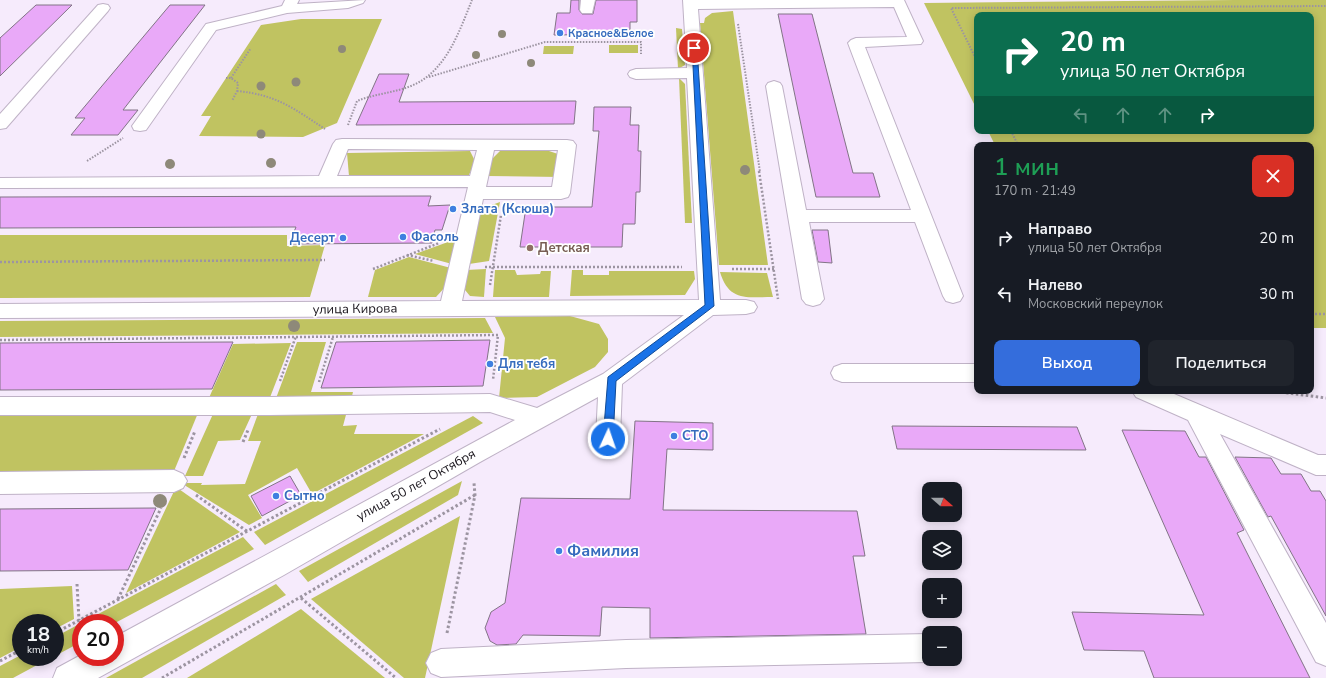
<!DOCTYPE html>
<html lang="ru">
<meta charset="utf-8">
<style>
:root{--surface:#171b24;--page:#20242c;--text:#f1f3f6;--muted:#9ea1a6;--accent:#346ddc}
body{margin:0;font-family:"Nunito Sans",sans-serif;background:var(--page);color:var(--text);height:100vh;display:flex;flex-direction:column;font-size:15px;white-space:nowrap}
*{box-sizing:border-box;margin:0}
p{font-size:13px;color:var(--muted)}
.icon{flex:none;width:22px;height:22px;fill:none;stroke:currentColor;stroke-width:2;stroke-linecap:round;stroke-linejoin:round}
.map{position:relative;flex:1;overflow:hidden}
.sheet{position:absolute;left:974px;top:142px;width:340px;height:252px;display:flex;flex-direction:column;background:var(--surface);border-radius:8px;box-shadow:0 2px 10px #0003}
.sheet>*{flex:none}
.banner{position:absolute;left:974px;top:12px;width:340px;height:122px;border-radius:8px;box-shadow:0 2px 10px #0003;background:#0b6e4f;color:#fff;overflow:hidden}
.needle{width:26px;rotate:111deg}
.controls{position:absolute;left:922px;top:482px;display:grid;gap:8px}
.controls a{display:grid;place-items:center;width:40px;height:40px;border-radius:8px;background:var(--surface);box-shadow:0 2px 10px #0003;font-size:20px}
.speed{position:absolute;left:12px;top:614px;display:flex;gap:8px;font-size:20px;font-weight:700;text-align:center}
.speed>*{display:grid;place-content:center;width:52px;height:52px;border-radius:50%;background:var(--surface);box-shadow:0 2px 10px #0003;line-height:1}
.speed small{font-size:10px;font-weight:400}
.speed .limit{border:6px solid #d22;background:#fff;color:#111}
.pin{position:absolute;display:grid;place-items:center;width:34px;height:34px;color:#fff;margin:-17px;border:2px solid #fff;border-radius:50%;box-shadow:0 1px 4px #0007}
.me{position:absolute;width:44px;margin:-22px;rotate:3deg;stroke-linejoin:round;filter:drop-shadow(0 0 3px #0008)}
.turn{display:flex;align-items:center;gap:14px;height:84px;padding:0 20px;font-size:18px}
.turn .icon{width:52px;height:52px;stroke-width:2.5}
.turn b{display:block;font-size:28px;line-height:34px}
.lanes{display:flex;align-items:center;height:38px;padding:0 20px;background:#0003;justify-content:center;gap:20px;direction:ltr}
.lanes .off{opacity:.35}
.round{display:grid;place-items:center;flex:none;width:42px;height:42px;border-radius:8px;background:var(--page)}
.summary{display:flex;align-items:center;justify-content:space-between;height:68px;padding:0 20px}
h1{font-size:24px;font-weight:600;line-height:30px;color:#1e9e55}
.cta{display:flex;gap:8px;margin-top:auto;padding:8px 20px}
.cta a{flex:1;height:46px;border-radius:8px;background:var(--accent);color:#fff;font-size:16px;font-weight:600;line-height:46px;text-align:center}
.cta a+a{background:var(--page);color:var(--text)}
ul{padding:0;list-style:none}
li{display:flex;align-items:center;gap:12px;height:56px;padding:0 20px}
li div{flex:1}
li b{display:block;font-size:15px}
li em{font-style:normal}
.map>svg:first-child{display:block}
</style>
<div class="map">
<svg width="1326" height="678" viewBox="0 0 1326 678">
<rect width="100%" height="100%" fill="#f6ebfc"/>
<g fill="#c0c361">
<path d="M1235,0H1326V328H1311V145H995L988,131H1311V15H977V110L924,3Z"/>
<path d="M733,11L768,265H719L700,23H704L705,18L712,13Z"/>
<path d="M301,19H382L337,123L303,137L199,136L211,116H201L261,25Z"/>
<path d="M676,28L682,29L685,65L678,69Z"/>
<rect x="609" y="45" width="29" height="8"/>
<path d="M544,46H574L573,54H543Z"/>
<path d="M679,78L685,84L692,223H685Z"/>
<path d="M546,150L558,154L560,177L488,176L492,159L500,151Z"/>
<path d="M470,151L475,161L469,175L349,176L347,153Z"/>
<path d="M500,202L489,261L469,264L478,216L489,206Z"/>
<path d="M0,235H287V246L325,245L310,297L0,298Z"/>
<path d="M459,238L452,264L415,254Z"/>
<path d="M409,257L451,268L447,285L436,297H368L375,270Z"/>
<path d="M486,269L484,297L470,296L465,290L466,270Z"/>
<path d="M495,270H515L517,275L540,274L541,271H551L549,297H493Z"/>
<path d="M572,270H583V275H609V271H694L695,279L685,295L570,296Z"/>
<path d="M720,272L767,273L773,297C747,297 729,302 720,272Z"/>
<path d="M570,316L599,324L608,339V352L595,367L537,397L499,398L505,338L495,317Z"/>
<path d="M485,318L493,333L0,337V321Z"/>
<path d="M297,342H326L311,392H353L351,400L275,401Z"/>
<path d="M291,343L269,400H208L233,344Z"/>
<path d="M347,411L343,426L357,425L354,434H424L312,494L297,468L248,495L262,518L249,525L181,483H202L201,485L245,484L261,441H248L258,414Z"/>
<path d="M198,413L172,476L0,477V415Z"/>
<path d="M213,414H252L240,440L218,441L203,476H185Z"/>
<path d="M473,416L483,423L265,545L254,532Z"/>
<path d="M462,481L458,495L308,582L299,571Z"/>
<path d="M176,487L240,532L126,593Z"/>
<path d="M460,516L425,678H404L311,599Z"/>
<path d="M243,537L254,549L115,623H81V642L55,656V637Z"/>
<path d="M276,584L286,595L142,678H106Z"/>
<path d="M72,586L74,619L55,629V623H21V647L0,658V589Z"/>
<path d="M301,609L385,678H187Z"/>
<path d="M21,655V657H52L13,678H0V666Z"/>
</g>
<g fill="#e9a9f8" stroke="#827486">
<path d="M571,0H579V10L582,14H593L596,0H637V22H630V34L554,35L557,13H570Z"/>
<path d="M36,5H72L0,76V38Z"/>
<path d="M170,5H205L123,110H138L118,135H71L85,118H75Z"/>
<path d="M778,14H812L853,173H873L880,197H816Z"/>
<path d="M379,74H409L399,102L576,101L574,124L356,125Z"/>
<path d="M594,107H631L630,125H639L638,151H641L640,192H636L635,224H623L622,247H520L526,207H592L599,131H593Z"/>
<path d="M431,196L428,206L450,205L442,230H435L432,243L289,244L296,227L0,228V197Z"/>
<path d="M812,230H828L832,263L818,262Z"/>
<path d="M490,340L483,386L321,388L336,342Z"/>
<path d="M233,342L212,389L0,390V343Z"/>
<path d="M635,421L713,423V450L667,449L663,510L857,511L865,556H853L866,634L650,638V608L602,607L600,636L523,635L516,644L497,645L490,641L485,628L491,612L505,603L521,498L630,499Z"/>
<path d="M892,426L1077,427L1086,450L897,449Z"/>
<path d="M1122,430L1185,431L1199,457H1206L1244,530L1237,533L1310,678H1154L1144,651L1084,650L1072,612L1204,615Z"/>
<path d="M1235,457L1271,458L1281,474H1301L1311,491H1320L1326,501V616L1271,516L1268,517Z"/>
<path d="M290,476L301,495L262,516L251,496Z"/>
<path d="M156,508L128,570L0,571V509Z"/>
</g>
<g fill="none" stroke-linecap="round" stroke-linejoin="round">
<defs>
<g id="minor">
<path d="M285,0H299L297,4L365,0L363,3L348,8L287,13L216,30L146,130L140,131L134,130L132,126L206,24L282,6Z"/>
<path d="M581,0H595L592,13H582L580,10Z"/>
<path d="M683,0H904L923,41L921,44L865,47L963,296L960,301L953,303L946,301L943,296L915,222H809L824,299L820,304L813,306L806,304L802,299L766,86L768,83L774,81L780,83L782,86L806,210H911L848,43L851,40L856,38L907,37L894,7L698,9L720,300H746L754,302L757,307L754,312L746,314L713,315L622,384L620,439L617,446L608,449L599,446L596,439L598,397L480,462L284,575L98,678H53L57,668L81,655V657H115V637L515,420L490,412L270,415H0V397H270L490,394L537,408L603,374L684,315L0,318V304L441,301L468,187L0,188V178L319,176L333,144L336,140L342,139L567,140L573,141L576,145L570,193L568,197L561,199H483L462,301L699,300L687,78L636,79L630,77L628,74L630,71L636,69L687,68ZM348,149L477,150L470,176H337ZM494,150H558L552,187H486Z"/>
<path d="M103,4L108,5L110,8L108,11L6,128L0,129V114L98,5Z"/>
<path d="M842,364H977V382H842L834,379L831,373L834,367Z"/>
<path d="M1132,391H1167L1318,455H1326V475H1316L1220,434L1326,623V666L1316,662L1188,420L1136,397Z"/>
<path d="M174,470L183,474L187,481L183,488L174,492L0,494V472Z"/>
<path d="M929,634V659H937L929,662L626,668L441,677L431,673L426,663L431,653L441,649L626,640Z"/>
</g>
</defs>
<use href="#minor" stroke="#bfb2c6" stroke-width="2"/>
<g stroke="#9c94a1" stroke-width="2" stroke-dasharray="1.5 1.5" stroke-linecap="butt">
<path d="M738,24L760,172"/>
<path d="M977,61L951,8L1326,6"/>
<path d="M429,77L545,42H641V54"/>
<path d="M226,78H231L238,83L237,91L232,101"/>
<path d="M231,78L251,48"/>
<path d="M237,91C277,95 293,108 325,129"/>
<path d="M348,125L357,101C374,94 393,93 411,86C446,72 459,32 472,0"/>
<path d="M1011,131L1018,145"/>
<path d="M87,161L123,138"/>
</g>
<g stroke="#9c94a1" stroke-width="2.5" stroke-dasharray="2 2" stroke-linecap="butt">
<path d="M759,171L778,299"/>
<path d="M407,255L434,261"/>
<path d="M0,262L325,260"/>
<path d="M485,267H682"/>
<path d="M373,269L439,243"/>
<path d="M732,269H774"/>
<path d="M490,285L501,215"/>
<path d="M1311,314H1326"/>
<path d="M0,340L498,335L493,380"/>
<path d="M280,381L296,336"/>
<path d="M319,382L333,337"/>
<path d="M1271,391L1289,393"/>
</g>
<g stroke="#9c94a1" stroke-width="3" stroke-dasharray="2.5 2.5" stroke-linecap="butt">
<path d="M1281,392L1326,398"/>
<path d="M243,442L248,430"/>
<path d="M184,458L195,431"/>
<path d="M196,495L248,532"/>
<path d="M77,584L79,620"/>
<path d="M301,598L396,678"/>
<path d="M118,599L161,508"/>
<path d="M55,633L440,429"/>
<path d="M447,633L475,495L474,483"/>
<path d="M0,661L21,650"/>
<path d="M162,678L475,495"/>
</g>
<use href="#minor" fill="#fff" fill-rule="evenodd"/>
</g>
<g fill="#8e8979">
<circle cx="502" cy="34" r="4"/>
<circle cx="342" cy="49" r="4"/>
<circle cx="476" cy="55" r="4"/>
<circle cx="531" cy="63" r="4"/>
<circle cx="296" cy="82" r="4.5"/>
<circle cx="261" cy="86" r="4.5"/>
<circle cx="261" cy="134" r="4.5"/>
<circle cx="271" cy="163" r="5"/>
<circle cx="170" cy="164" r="5"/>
<circle cx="745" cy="170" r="5"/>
<circle cx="294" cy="326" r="6"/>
<circle cx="160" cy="501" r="7"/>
</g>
<path fill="#1a73e8" stroke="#114b97" d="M692,46L697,48L714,306L616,381L613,439L608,443L603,439L608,377L705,305Z"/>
<g fill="#3f7fe0" stroke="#fff" stroke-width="1.5">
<circle cx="560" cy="33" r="4"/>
<circle cx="453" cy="209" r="4"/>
<circle cx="403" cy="237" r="4"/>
<circle cx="343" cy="238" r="4"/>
<circle cx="490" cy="364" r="4"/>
<circle cx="674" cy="436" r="4"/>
<circle cx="276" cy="496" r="4"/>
<circle cx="559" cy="551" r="4"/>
</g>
<circle fill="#8d6e63" stroke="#fff" stroke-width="1.5" cx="530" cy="248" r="4"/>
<g text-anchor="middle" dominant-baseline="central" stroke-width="3.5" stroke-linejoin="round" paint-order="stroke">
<g font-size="11" font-weight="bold" fill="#366cbe" stroke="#fff" text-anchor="start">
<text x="568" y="33">Красное&amp;Белое</text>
</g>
<g font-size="13" font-weight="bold" fill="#366cbe" stroke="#fff" text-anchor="start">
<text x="461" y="209">Злата (Ксюша)</text>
<text x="411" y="237">Фасоль</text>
<text x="335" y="238" text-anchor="end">Десерт</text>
<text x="498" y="364">Для тебя</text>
<text x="682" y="436">СТО</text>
<text x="284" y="496">Сытно</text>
</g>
<g font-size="13" font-weight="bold" fill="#785e54" stroke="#fff" text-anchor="start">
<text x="538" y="248">Детская</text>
</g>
<g font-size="13" fill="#19151c" stroke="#fff">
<text transform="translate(355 309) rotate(-1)">улица Кирова</text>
<text transform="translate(416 485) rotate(-29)">улица 50 лет Октября</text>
</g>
<g font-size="16" font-weight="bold" fill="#366cbe" stroke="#fff" text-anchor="start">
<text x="567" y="551">Фамилия</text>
</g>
</g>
</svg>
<div class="controls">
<a><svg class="needle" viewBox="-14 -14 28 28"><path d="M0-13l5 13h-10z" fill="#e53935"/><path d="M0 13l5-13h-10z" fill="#9ea1a6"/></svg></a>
<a><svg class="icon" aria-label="layers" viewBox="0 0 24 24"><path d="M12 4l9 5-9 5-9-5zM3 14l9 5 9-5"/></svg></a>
<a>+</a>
<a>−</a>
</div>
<div class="speed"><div>18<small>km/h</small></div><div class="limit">20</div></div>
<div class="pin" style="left:694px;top:48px;background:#d93025"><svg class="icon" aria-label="arrive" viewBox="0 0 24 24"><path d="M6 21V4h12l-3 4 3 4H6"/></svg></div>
<svg class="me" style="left:608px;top:439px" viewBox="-20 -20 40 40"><circle r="17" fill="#1a73e8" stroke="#fff" stroke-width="3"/><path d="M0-11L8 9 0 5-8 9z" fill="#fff"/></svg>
<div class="banner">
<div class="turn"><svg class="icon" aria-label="right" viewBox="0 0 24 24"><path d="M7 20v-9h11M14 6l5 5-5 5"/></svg><div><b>20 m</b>улица 50 лет Октября</div></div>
<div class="lanes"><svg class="icon off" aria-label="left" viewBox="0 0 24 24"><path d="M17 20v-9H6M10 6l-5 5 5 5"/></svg><svg class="icon off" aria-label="ahead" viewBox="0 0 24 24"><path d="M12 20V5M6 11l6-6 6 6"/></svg><svg class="icon off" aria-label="ahead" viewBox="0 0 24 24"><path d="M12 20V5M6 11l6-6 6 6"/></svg><svg class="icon" aria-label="right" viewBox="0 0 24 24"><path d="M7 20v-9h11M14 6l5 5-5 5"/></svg></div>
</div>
<section class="sheet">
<div class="summary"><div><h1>1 мин</h1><p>170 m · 21:49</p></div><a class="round" style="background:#d93025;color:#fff"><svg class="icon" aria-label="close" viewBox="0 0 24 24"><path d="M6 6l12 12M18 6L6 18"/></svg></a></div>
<ul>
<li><svg class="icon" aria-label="right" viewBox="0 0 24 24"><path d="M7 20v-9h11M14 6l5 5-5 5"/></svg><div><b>Направо</b><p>улица 50 лет Октября</p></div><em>20 m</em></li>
<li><svg class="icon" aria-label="left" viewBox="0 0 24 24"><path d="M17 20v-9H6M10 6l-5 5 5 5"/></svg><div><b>Налево</b><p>Московский переулок</p></div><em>30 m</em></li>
</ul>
<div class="cta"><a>Выход</a><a>Поделиться</a></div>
</section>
</div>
